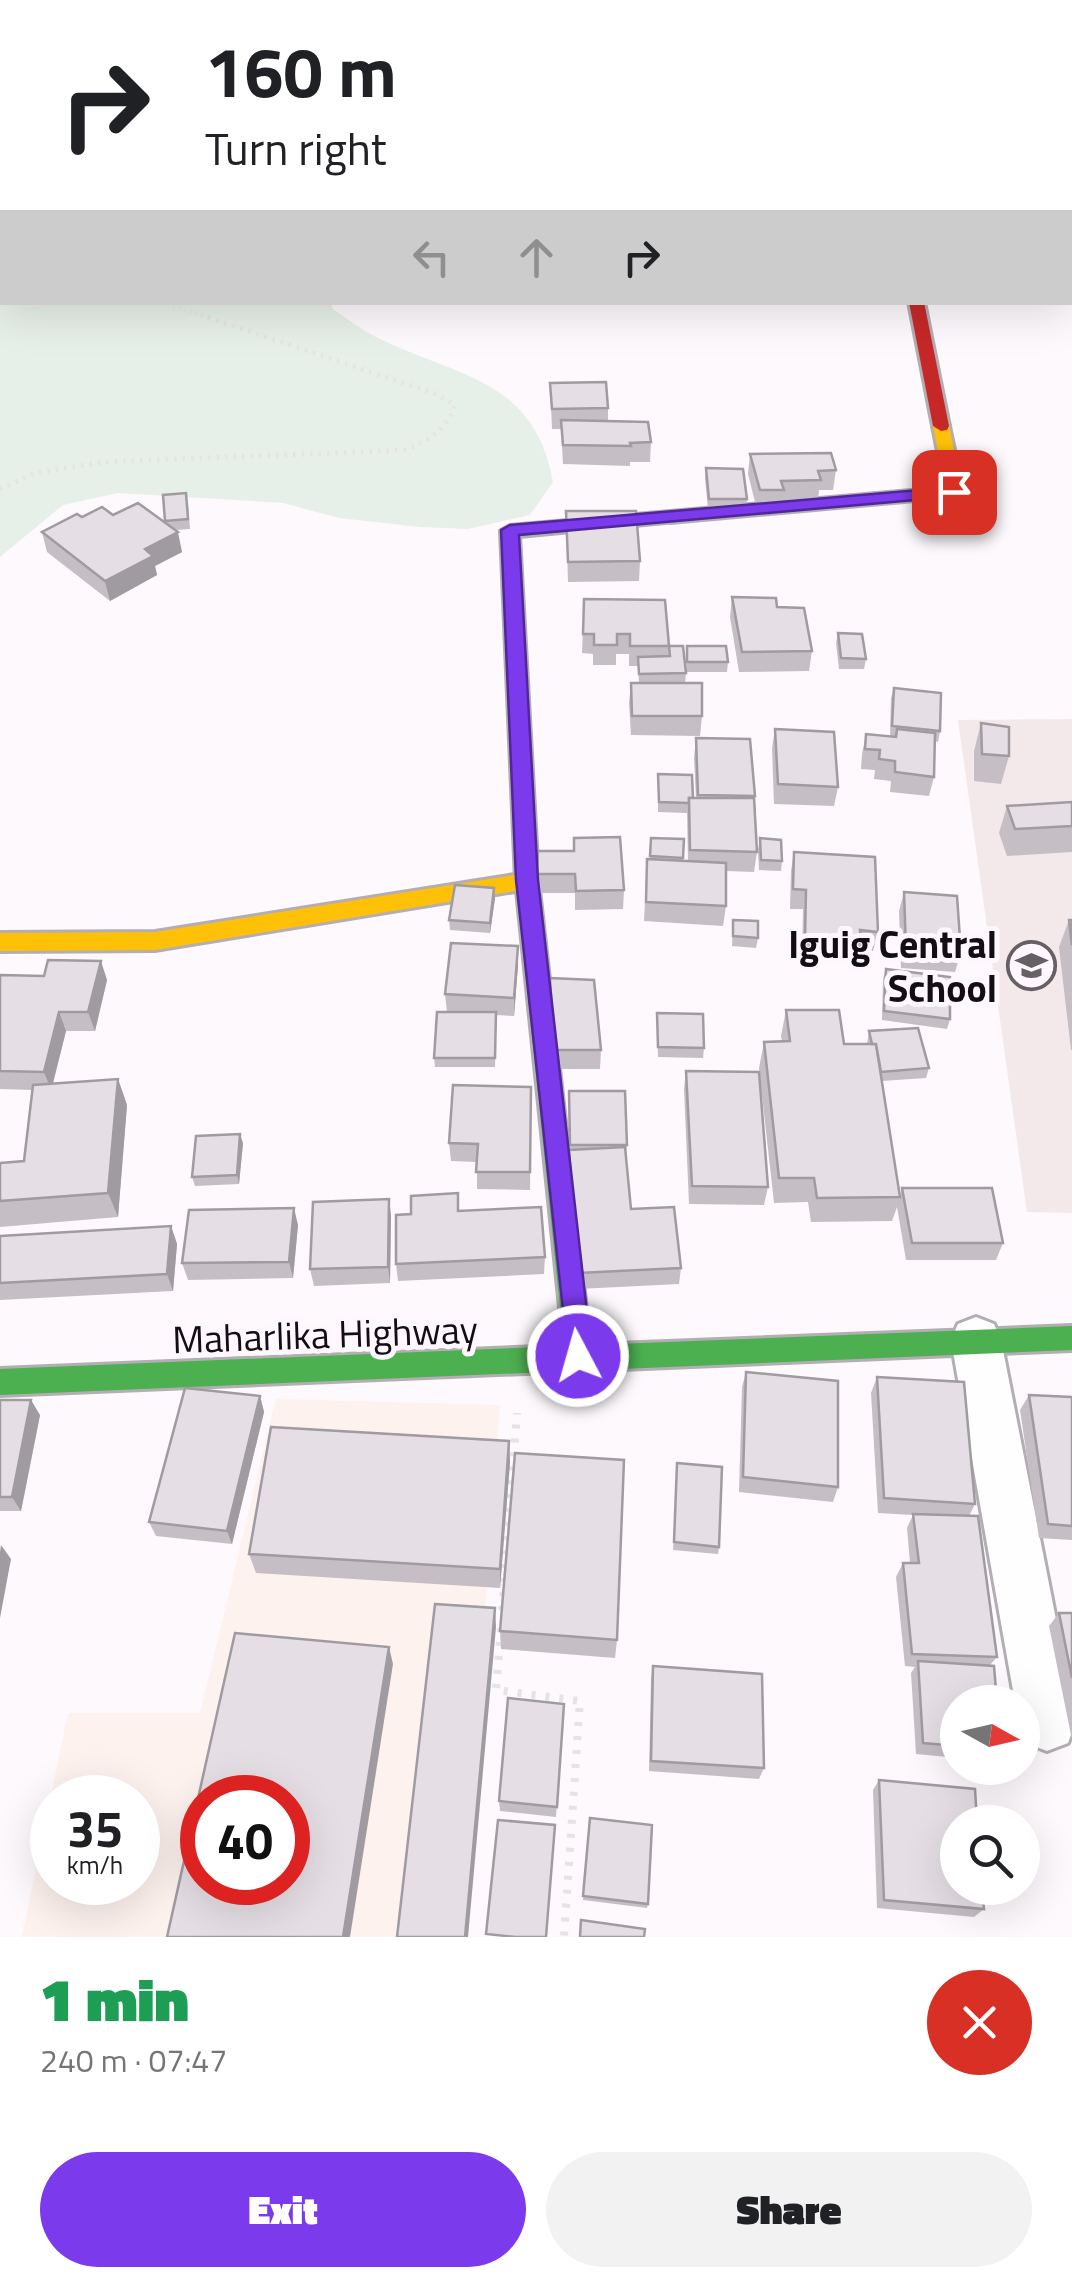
<!DOCTYPE html>
<meta charset="utf-8">
<style>
:root{--surface:#fff;--page:#f2f2f2;--text:#202124;--muted:#757577;--accent:#7c3aed}
body{margin:0;font-family:"Titillium Web",sans-serif;background:var(--page);color:var(--text);height:100vh;display:flex;flex-direction:column;font-size:38px;white-space:nowrap}
*{box-sizing:border-box;margin:0}
p{font-size:32px;color:var(--muted)}
.icon{flex:none;width:55px;height:55px;fill:none;stroke:currentColor;stroke-width:2;stroke-linecap:round;stroke-linejoin:round}
.map{position:relative;height:1937px;overflow:hidden}
.panel{display:flex;flex-direction:column;background:var(--surface);flex:1}
.panel>*{flex:none}
.top-card{position:absolute;left:0px;top:0px;width:1072px;height:305px;box-shadow:0 10px 40px #0002;background:#fff;color:var(--text);overflow:hidden}
.needle{width:65px;rotate:98deg}
.tools{position:absolute;left:940px;top:1685px;display:grid;gap:20px}
.tools a{display:grid;place-items:center;width:100px;height:100px;border-radius:50%;background:var(--surface);box-shadow:0 10px 40px #0002;font-size:50px}
.speed{position:absolute;left:30px;top:1775px;display:flex;gap:20px;font-size:50px;font-weight:700;text-align:center}
.speed>*{display:grid;place-content:center;width:130px;height:130px;border-radius:50%;background:var(--surface);box-shadow:0 10px 40px #0002;line-height:1}
.speed small{font-size:25px;font-weight:400}
.speed .limit{border:15px solid #d22;background:#fff;color:#111}
.pin{position:absolute;display:grid;place-items:center;width:85px;height:85px;color:#fff;margin:-42px;border-radius:20px;box-shadow:0 5px 15px #0006}
.me{position:absolute;width:110px;margin:-55px;rotate:354deg;stroke-linejoin:round;filter:drop-shadow(0 0 8px #0008)}
.turn{display:flex;align-items:center;gap:35px;height:210px;padding:0 40px;font-size:45px}
.turn .icon{width:130px;height:130px;stroke-width:2.5}
.turn b{display:block;font-size:70px;line-height:85px}
.lanes{display:flex;align-items:center;height:95px;padding:0 40px;background:#0003;justify-content:center;gap:50px;direction:ltr}
.lanes .off{opacity:.35}
.round{display:grid;place-items:center;flex:none;width:105px;height:105px;border-radius:52px;background:var(--page)}
.overview{display:flex;align-items:center;justify-content:space-between;height:170px;padding:0 40px}
h1{font-size:60px;font-weight:800;line-height:75px;color:#1e9e55}
.button{display:flex;gap:20px;margin-top:auto;padding:20px 40px}
.button a{flex:1;height:115px;border-radius:60px;background:var(--accent);color:#fff;font-size:40px;font-weight:800;line-height:115px;text-align:center}
.button a+a{background:var(--page);color:var(--text)}
.map>svg:first-child{display:block}
</style>
<div class="map">
<svg width="1072" height="1937" viewBox="0 0 1072 1937">
<rect width="100%" height="100%" fill="#fdf9fd"/>
<path fill="#fdf2ed" fill-rule="evenodd" d="M276,1399L500,1405L461,1937H22L68,1713H200ZM52,1798H138V1882H52ZM202,1798H288V1882H202Z"/>
<path fill="#f3e8ea" d="M1072,719V1213L1027,1212L958,720Z"/>
<path fill="#e7f0e8" d="M0,158L2,302L330,303L333,309C346,318 359,328 372,335C453,377 534,375 553,482L530,515L468,529L420,527L339,518L283,503L118,493L63,505L0,557Z"/>
<g fill="none" stroke-linecap="round" stroke-linejoin="round">
<defs>
<path id="street" d="M976,1317L994,1324L1001,1340L1072,1701V1732L1068,1743L1047,1751L1026,1743L1022,1702H1015L951,1340L958,1324Z"/>
<path id="fast" d="M670,512L679,517L676,521L519,536L538,881L590,1345L1072,1326V1350L0,1395V1369L564,1346L516,881L501,531L510,526Z"/>
<g id="slow">
<path d="M941,421L949,426L963,492L960,496L670,522L661,517L670,512L945,488L933,426Z"/>
<path d="M527,873L538,881L527,889L155,950L0,951V933L155,932Z"/>
</g>
<path id="jam" d="M909,302H924L949,426L947,430L941,431L933,426Z"/>
</defs>
<use href="#street" stroke="#b3aeb3" stroke-width="6"/>
<use href="#fast" stroke="#b3aeb3" stroke-width="6"/>
<use href="#slow" stroke="#b3aeb3" stroke-width="6"/>
<use href="#jam" stroke="#b3aeb3" stroke-width="6"/>
<path stroke="#e4e4e4" stroke-width="4" stroke-dasharray="1 5" stroke-linecap="butt" d="M162,302L209,318"/>
<path stroke="#e4e4e4" stroke-width="5" stroke-dasharray="2.5 6" stroke-linecap="butt" d="M0,489L35,473L104,462L406,450C429,440 447,430 455,405L436,394L201,315"/>
<g stroke="#e4e4e4" stroke-width="8" stroke-dasharray="4 10" stroke-linecap="butt">
<path d="M502,1610L517,1413"/>
<path d="M501,1628L496,1690L580,1701L564,1937"/>
</g>
<use href="#street" fill="#fffeff" fill-rule="evenodd"/>
<use href="#fast" fill="#4caf50" fill-rule="evenodd"/>
<use href="#slow" fill="#ffc107" fill-rule="evenodd"/>
<use href="#jam" fill="#c62828" fill-rule="evenodd"/>
</g>
<g fill="#c5bfc5">
<path d="M550,383L608,408V421L651,442L650,462H630V466L563,464L561,429H552Z"/>
<path d="M750,454L836,470L833,490H819L818,500H783L781,510H757L748,474Z"/>
<path d="M706,468L747,499L746,509H708L705,478Z"/>
<path d="M163,495L188,503L190,529L176,530L182,552L155,566L157,575L110,601L47,552L42,532L82,517L113,515L165,523Z"/>
<path d="M566,511L640,561L639,581L568,582Z"/>
<path d="M732,597L777,607L812,651L809,671L739,672L730,617Z"/>
<path d="M584,599L669,646L668,656L669,646L686,673L685,683L702,716L700,736L631,735L629,703L631,683H639L638,666H629V654H616V665H593V654L582,653Z"/>
<path d="M838,633L866,659L864,669H839L836,643Z"/>
<path d="M687,646L728,662L727,672H686Z"/>
<path d="M894,688L940,731L938,742L935,741L934,777L929,796L890,792L891,781L874,779L875,770L861,769L862,754L866,734L890,737L891,698Z"/>
<path d="M981,723L1009,756L1001,784L974,781V751Z"/>
<path d="M775,729L838,787L834,806L774,804L772,748Z"/>
<path d="M696,738L755,796L757,852L754,872L726,871V906L723,926L644,921L647,859H650L651,838L684,839L683,861H688L687,813L658,812V774L693,798H696L694,758Z"/>
<path d="M1072,802V852L1007,856L999,833L1007,806Z"/>
<path d="M574,838L624,890L623,909L575,910V893H537L538,851H573Z"/>
<path d="M760,838L782,861L781,871L759,870L758,849Z"/>
<path d="M794,852L878,932L873,951L860,950L856,962L802,958L803,909H790L791,871Z"/>
<path d="M494,888L495,898L490,933L450,930L449,920Z"/>
<path d="M904,892L961,953L955,972L901,968L899,911Z"/>
<path d="M733,920L758,938L756,948L732,946Z"/>
<path d="M1069,920H1072V1050H1071L1059,947Z"/>
<path d="M518,965L514,1016L496,1015L495,1067H435L434,1058L447,1012L445,994Z"/>
<path d="M886,969L950,1019L947,1029L882,1020L883,979Z"/>
<path d="M0,975L107,980L95,1031H66L53,1084L118,1079L127,1105L118,1217L0,1227V1163L24,1161L33,1090L0,1089Z"/>
<path d="M550,978L601,1050L600,1069H554Z"/>
<path d="M786,1010L844,1044H867L869,1031L929,1068L926,1078L882,1081L900,1196L902,1188L1003,1243L996,1260H906L897,1207L892,1221L811,1222L808,1202L774,1203L759,1068L764,1042L782,1041L781,1036Z"/>
<path d="M657,1013L704,1048L703,1058L658,1057Z"/>
<path d="M686,1071L768,1187L764,1205L689,1204L684,1089Z"/>
<path d="M531,1087L530,1190L477,1189V1162L451,1161L449,1143Z"/>
<path d="M569,1091L627,1145L626,1154L631,1209L681,1268L679,1284L578,1289L569,1168Z"/>
<path d="M243,1143L239,1184L195,1186L192,1177Z"/>
<path d="M389,1199L391,1216L390,1283L314,1286L310,1269Z"/>
<path d="M459,1211L545,1257L544,1274L398,1281L396,1264Z"/>
<path d="M298,1225L293,1278L188,1280L182,1263Z"/>
<path d="M171,1226L177,1244L173,1291L0,1300V1236Z"/>
<path d="M746,1372L838,1487L833,1502L739,1492L742,1387Z"/>
<path d="M877,1377L975,1504L969,1516L997,1657L958,1702V1758L916,1754L911,1673L915,1667L905,1666L896,1577L903,1563H910L907,1528L913,1515L878,1513L871,1393Z"/>
<path d="M1029,1395L1072,1397V1540L1039,1538L1020,1410Z"/>
<path d="M260,1396L264,1412L232,1544L156,1536L149,1522Z"/>
<path d="M0,1400L40,1415L21,1511H0Z"/>
<path d="M509,1441L510,1462L500,1588L256,1573L249,1554Z"/>
<path d="M677,1463L719,1547L718,1554L673,1550Z"/>
<path d="M1059,1613H1072V1740L1049,1626Z"/>
<path d="M500,1631L617,1640L615,1658L501,1649Z"/>
<path d="M653,1666L764,1768L759,1779L649,1771L651,1678Z"/>
<path d="M564,1704L556,1817L500,1811L499,1801Z"/>
<path d="M879,1780L984,1909L974,1917L877,1908L873,1790Z"/>
<path d="M590,1818L648,1904L647,1908L583,1900Z"/>
</g>
<g fill="#a09ba0">
<path d="M178,532L182,552L155,566L157,575L110,601L105,581L145,549Z"/>
<path d="M494,888L495,898L490,933V923Z"/>
<path d="M518,946V965L514,1016V998Z"/>
<path d="M101,961L107,980L95,1031L88,1012Z"/>
<path d="M59,1012L66,1031L51,1090L44,1072Z"/>
<path d="M118,1079L127,1105L118,1217L108,1193Z"/>
<path d="M240,1134L243,1143L239,1184L237,1175Z"/>
<path d="M389,1199L391,1216L390,1283L388,1267Z"/>
<path d="M294,1208L298,1225L293,1278L289,1262Z"/>
<path d="M171,1226L177,1244L173,1291L167,1274Z"/>
<path d="M260,1396L264,1412L232,1544L227,1531Z"/>
<path d="M31,1400L40,1415L21,1511L12,1497Z"/>
<path d="M509,1441L510,1462L500,1588V1569Z"/>
<path d="M1,1545L11,1559L0,1618V1552Z"/>
<path d="M495,1608L496,1627L468,1937H465Z"/>
<path d="M389,1647L393,1664L350,1937H343Z"/>
</g>
<g fill="#e5dee5" stroke="#a09ba0" stroke-width="2.5" fill-rule="evenodd">
<path d="M606,382L608,408L552,409L550,383Z"/>
<path d="M561,420L648,422L651,442L630,443L631,446L563,445Z"/>
<path d="M831,453L836,470L818,471L821,480L781,481L784,490H760L750,454Z"/>
<path d="M706,468L743,469L747,499H709Z"/>
<path d="M186,493L188,519L165,521L163,495Z"/>
<path d="M138,503L178,532L145,549L153,556L105,581L42,532L77,514L82,517L102,507L113,515Z"/>
<path d="M566,511H636L640,561L568,562Z"/>
<path d="M732,597L776,598L777,607L804,608L812,651L742,652Z"/>
<path d="M584,599L665,600L669,646H630V634H617V645H594V634H583Z"/>
<path d="M838,633L862,634L866,659L841,658Z"/>
<path d="M669,646H683L686,673L639,674L638,657L670,656Z"/>
<path d="M687,646H726L728,662H687Z"/>
<path d="M631,683H702V716H632Z"/>
<path d="M894,688L941,693L940,731L892,726Z"/>
<path d="M981,723L1009,727V756L982,754Z"/>
<path d="M775,729L834,732L838,787L778,784Z"/>
<path d="M897,729L935,733L934,777L895,772V761L879,759L880,750L865,749L866,734L896,737Z"/>
<path d="M696,738L750,739L755,796L698,795Z"/>
<path d="M658,774L692,775L693,798H689V803L659,802Z"/>
<path d="M689,798H754L757,852L690,850Z"/>
<path d="M1072,802V826L1015,829L1007,806Z"/>
<path d="M620,837L624,890L576,891L575,874H537L538,851H574V838Z"/>
<path d="M651,838L684,839L683,858L650,856Z"/>
<path d="M760,838L781,840L782,861L761,860Z"/>
<path d="M794,852L875,857L878,932L860,930L861,943L805,939L806,890L793,889Z"/>
<path d="M647,859L726,863V906L646,902Z"/>
<path d="M455,885L494,888L490,923L449,920Z"/>
<path d="M904,892L957,896L961,953L906,949Z"/>
<path d="M733,920L758,921V938L733,936Z"/>
<path d="M1069,920H1072V945Z"/>
<path d="M451,943L518,946L514,998L445,994Z"/>
<path d="M48,960L101,961L88,1012H59L44,1072L0,1071V975L44,976Z"/>
<path d="M886,969L950,977V1019L884,1011Z"/>
<path d="M550,978L594,980L601,1050H554Z"/>
<path d="M786,1010H839L844,1044H876L900,1197L817,1198L814,1178H779L764,1042L790,1041Z"/>
<path d="M437,1012H496L495,1058H434Z"/>
<path d="M657,1013L703,1014L704,1048L658,1047Z"/>
<path d="M918,1028L929,1068L881,1072L876,1044H872L869,1031Z"/>
<path d="M686,1071L759,1072L768,1187L692,1186Z"/>
<path d="M118,1079L108,1193L0,1201V1163L24,1161L33,1085Z"/>
<path d="M453,1085L531,1087L530,1172H476L478,1144L449,1143Z"/>
<path d="M569,1091H625L627,1145H570Z"/>
<path d="M240,1134L237,1175L192,1177L196,1136Z"/>
<path d="M625,1147L631,1209L674,1207L681,1268L578,1273L569,1150Z"/>
<path d="M902,1188H992L1003,1243H912Z"/>
<path d="M458,1193V1211L541,1207L545,1257L396,1264V1215L411,1214V1196Z"/>
<path d="M389,1199L388,1267L310,1269L313,1202Z"/>
<path d="M294,1208L289,1262L182,1263L189,1210Z"/>
<path d="M171,1226L167,1274L0,1283V1236Z"/>
<path d="M746,1372L838,1381V1487L743,1477Z"/>
<path d="M877,1377L964,1382L975,1504L884,1498Z"/>
<path d="M185,1388L260,1396L227,1531L149,1522Z"/>
<path d="M1029,1395L1072,1397V1526L1048,1524Z"/>
<path d="M0,1400H31L12,1497H0Z"/>
<path d="M271,1427L509,1441L500,1569L249,1554Z"/>
<path d="M515,1453L624,1460L617,1640L500,1631Z"/>
<path d="M677,1463L722,1467L719,1547L674,1542Z"/>
<path d="M913,1514L978,1516L997,1657L912,1654L903,1563H919Z"/>
<path d="M435,1604L495,1608L465,1937H397Z"/>
<path d="M1059,1613H1072V1678Z"/>
<path d="M235,1633L389,1647L343,1937H167ZM202,1798H288V1882H202Z"/>
<path d="M918,1661L994,1666L997,1702H958V1746L923,1743Z"/>
<path d="M653,1666L762,1674L764,1768L651,1761Z"/>
<path d="M508,1698L564,1704L557,1807L499,1801Z"/>
<path d="M879,1780L975,1789L977,1822H958V1888H982L984,1909L884,1900Z"/>
<path d="M590,1818L652,1825L648,1904L583,1896Z"/>
<path d="M498,1820L555,1825L546,1937H516L486,1934Z"/>
<path d="M581,1920L645,1929L644,1937H580Z"/>
</g>
<path fill="#7c3aed" stroke="#51269a" stroke-width="2.5" d="M954,487L962,492L960,496L519,535L538,880L592,1356L588,1365L578,1368L569,1365L516,880L501,530L510,525Z"/>
<defs>
<symbol id="school-ring" viewBox="-11 -11 22 22"><circle r="9.5" fill="#fff7fe" stroke="#666065" stroke-width="1.5"/><path d="M0-5L7-2L0 1L-7-2ZM-4 1L0 2.5L4 1V4Q0 6-4 4Z" fill="#666065"/></symbol>
</defs>
<g fill-rule="evenodd">
<use href="#school-ring" x="1004" y="938" width="55" height="55"/>
</g>
<g text-anchor="middle" dominant-baseline="central" stroke-width="10" stroke-linejoin="round" paint-order="stroke">
<g font-size="38" font-weight="bold" fill="#140e13" stroke="#fff7fe" text-anchor="end">
<text x="997" y="944">Iguig Central<tspan x="997" dy="44">School</tspan></text>
</g>
<g font-size="38" fill="#140e13" stroke="#fff7fe">
<text transform="translate(325 1334) rotate(-2)">Maharlika Highway</text>
</g>
</g>
</svg>
<div class="tools">
<a><svg class="needle" viewBox="-14 -14 28 28"><path d="M0-13l5 13h-10z" fill="#e53935"/><path d="M0 13l5-13h-10z" fill="#757577"/></svg></a>
<a><svg class="icon" aria-label="search" viewBox="0 0 24 24"><circle cx="10" cy="10" r="6"/><path d="M15 15l6 6"/></svg></a>
</div>
<div class="speed"><div>35<small>km/h</small></div><div class="limit">40</div></div>
<div class="pin" style="left:954px;top:492px;background:#d93025"><svg class="icon" aria-label="arrive" viewBox="0 0 24 24"><path d="M6 21V4h12l-3 4 3 4H6"/></svg></div>
<svg class="me" style="left:578px;top:1356px" viewBox="-20 -20 40 40"><circle r="17" fill="#7c3aed" stroke="#fff" stroke-width="3"/><path d="M0-11L8 9 0 5-8 9z" fill="#fff"/></svg>
<div class="top-card">
<div class="turn"><svg class="icon" aria-label="right" viewBox="0 0 24 24"><path d="M7 20v-9h11M14 6l5 5-5 5"/></svg><div><b>160 m</b>Turn right</div></div>
<div class="lanes"><svg class="icon off" aria-label="left" viewBox="0 0 24 24"><path d="M17 20v-9H6M10 6l-5 5 5 5"/></svg><svg class="icon off" aria-label="ahead" viewBox="0 0 24 24"><path d="M12 20V5M6 11l6-6 6 6"/></svg><svg class="icon" aria-label="right" viewBox="0 0 24 24"><path d="M7 20v-9h11M14 6l5 5-5 5"/></svg></div>
</div>
</div>
<section class="panel">
<div class="overview"><div><h1>1 min</h1><p>240 m · 07:47</p></div><a class="round" style="background:#d93025;color:#fff"><svg class="icon" aria-label="close" viewBox="0 0 24 24"><path d="M6 6l12 12M18 6L6 18"/></svg></a></div>
<div class="button"><a>Exit</a><a>Share</a></div>
</section>
